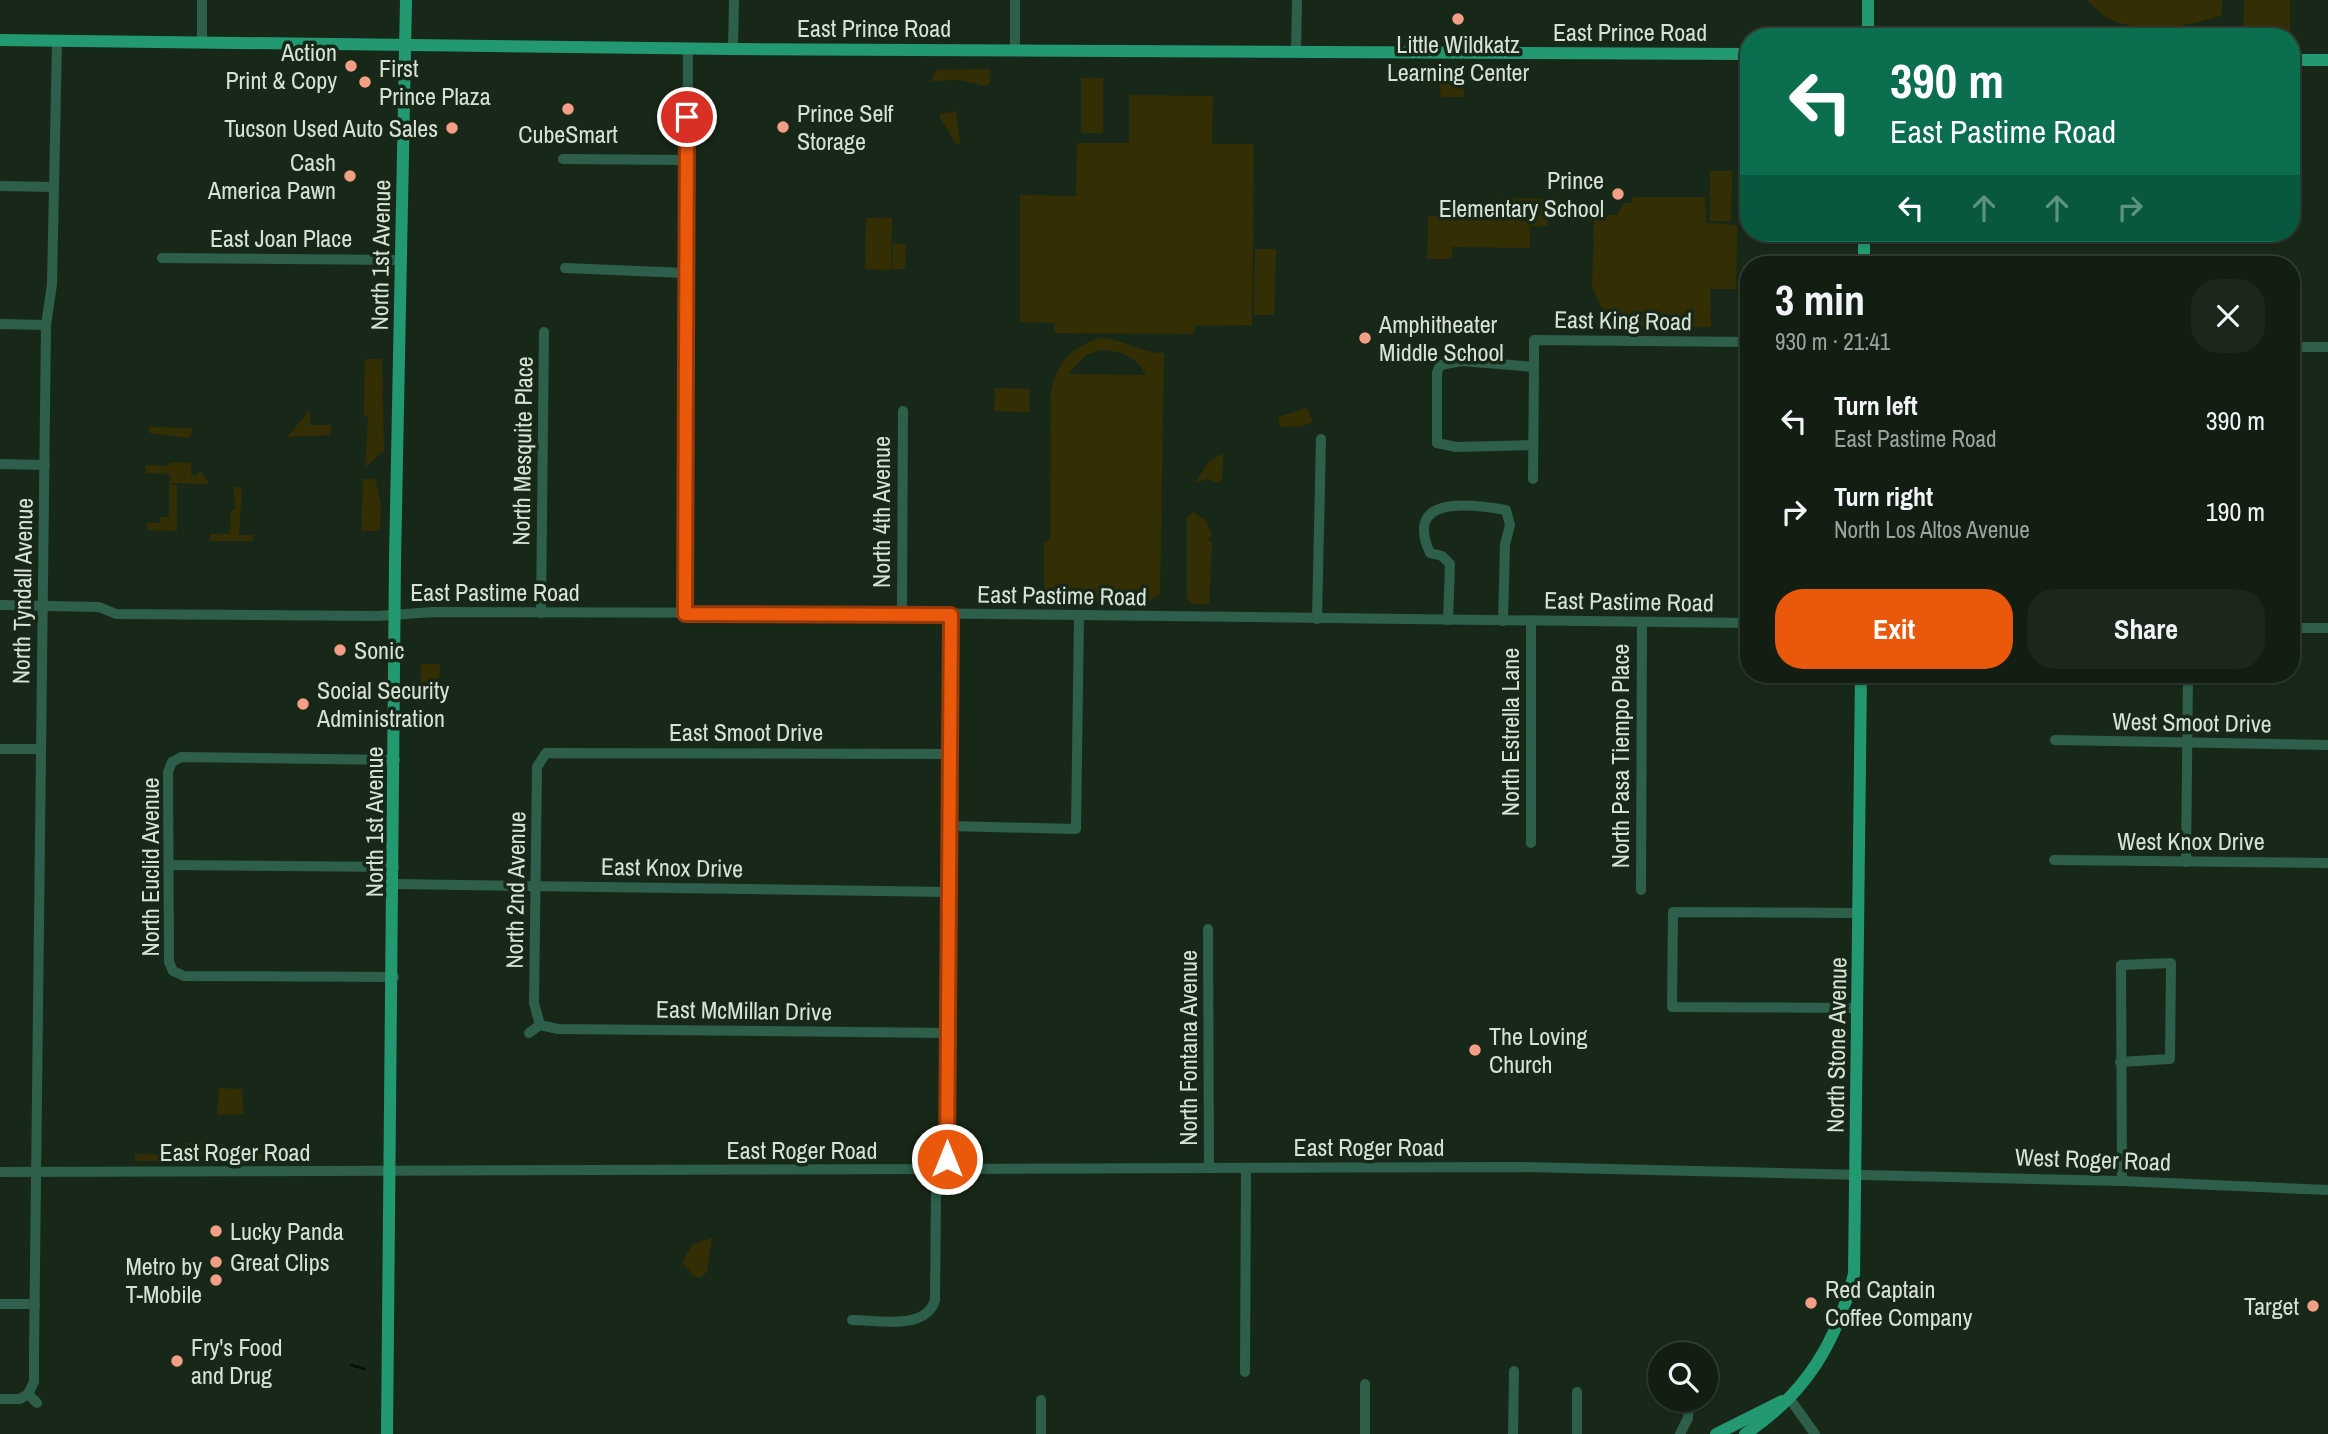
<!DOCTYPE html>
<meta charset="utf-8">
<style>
:root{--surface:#121e12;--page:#1b271b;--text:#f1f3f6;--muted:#9ca29f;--line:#313c32;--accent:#ea580c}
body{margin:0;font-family:"Archivo Narrow",sans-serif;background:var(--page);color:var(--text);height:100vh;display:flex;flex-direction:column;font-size:26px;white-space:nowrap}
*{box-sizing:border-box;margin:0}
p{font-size:23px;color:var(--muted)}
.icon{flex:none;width:38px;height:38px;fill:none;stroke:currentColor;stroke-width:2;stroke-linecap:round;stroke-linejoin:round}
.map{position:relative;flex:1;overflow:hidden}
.drawer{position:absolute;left:1740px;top:256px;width:560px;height:427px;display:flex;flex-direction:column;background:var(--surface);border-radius:28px;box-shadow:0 2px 5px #0004,0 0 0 2px var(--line)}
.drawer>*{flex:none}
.hud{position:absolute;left:1740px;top:28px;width:560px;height:214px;border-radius:28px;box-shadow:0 2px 5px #0004,0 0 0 2px var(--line);background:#0b6e4f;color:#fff;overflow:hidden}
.buttons{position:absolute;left:1648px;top:1342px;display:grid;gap:14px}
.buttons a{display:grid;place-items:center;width:70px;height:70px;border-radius:50%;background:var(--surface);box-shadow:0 2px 5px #0004,0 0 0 2px var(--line);font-size:35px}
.pin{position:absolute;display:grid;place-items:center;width:60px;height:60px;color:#fff;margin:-30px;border:4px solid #fff;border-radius:50%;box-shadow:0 2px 7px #0007}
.me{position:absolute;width:77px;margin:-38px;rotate:0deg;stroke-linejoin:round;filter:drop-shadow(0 0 5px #0008)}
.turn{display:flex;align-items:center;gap:24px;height:147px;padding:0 35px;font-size:32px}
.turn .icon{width:91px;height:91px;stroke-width:2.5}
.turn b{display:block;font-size:49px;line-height:60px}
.lanes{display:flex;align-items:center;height:66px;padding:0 35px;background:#0003;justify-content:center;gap:35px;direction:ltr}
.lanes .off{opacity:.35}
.round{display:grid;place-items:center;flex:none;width:74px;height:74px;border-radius:28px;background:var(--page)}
.overview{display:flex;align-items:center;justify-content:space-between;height:119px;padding:0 35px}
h1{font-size:42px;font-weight:800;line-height:52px}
.action{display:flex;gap:14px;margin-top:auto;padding:14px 35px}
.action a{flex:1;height:80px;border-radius:28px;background:var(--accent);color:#fff;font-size:28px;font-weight:800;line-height:80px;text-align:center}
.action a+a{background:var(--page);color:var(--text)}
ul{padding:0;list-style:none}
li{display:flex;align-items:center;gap:21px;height:91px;padding:0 35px}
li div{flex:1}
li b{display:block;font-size:26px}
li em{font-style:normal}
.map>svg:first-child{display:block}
</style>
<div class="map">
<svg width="2328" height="1434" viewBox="0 0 2328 1434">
<rect width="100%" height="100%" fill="#182818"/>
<g fill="#342e04" fill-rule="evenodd">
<path d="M2088,0H2222V15C2183,29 2116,40 2088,0Z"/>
<path d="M2244,0H2290V37H2243Z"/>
<path d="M989,69L990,83L985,86L960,80L931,81L936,70Z"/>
<rect x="1081" y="78" width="22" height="55"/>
<path d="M1439,81H1464V97H1441Z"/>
<path d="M1129,95L1213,96L1212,144H1254L1252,325L1195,326L1194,334L1054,333V323L1020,322V195L1076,196L1077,143H1129Z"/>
<path d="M956,111L960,143L957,145L940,118V114Z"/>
<path d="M1710,171H1732L1731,221H1710Z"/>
<path d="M1633,197H1705L1706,223L1737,225L1736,289H1710L1711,327L1610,326L1592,287L1594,215H1618L1623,203H1632Z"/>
<path d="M1503,198L1562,199V213L1548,212L1547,226H1530V248L1452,247V259H1427L1428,216H1502Z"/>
<path d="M866,218H892L891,270L865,269Z"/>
<path d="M893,244H906L905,269H892Z"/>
<path d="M1255,249H1276L1274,315H1254Z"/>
<path d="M1099,338C1124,339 1141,353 1164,353L1160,594L1147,603L1044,602V541H1050L1051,392C1057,362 1070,348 1099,338ZM1101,350C1121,351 1136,356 1146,375L1068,374L1086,355Z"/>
<path d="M365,359H382L384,451L365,467L368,418L364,415Z"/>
<path d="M995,388L1029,389V412L994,411Z"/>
<path d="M1307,408L1313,422L1303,426L1280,427L1278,417Z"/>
<path d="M310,410V425H331V435L287,437Z"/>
<path d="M149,427L193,428L189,438L149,433Z"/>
<path d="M1223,453L1222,480L1217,483L1208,479L1195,482L1209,462Z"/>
<path d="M171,462L191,463V475L196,476L201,471L209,484L170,483V474L146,473V465L168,466Z"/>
<path d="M363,479H375L381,503L380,531H361Z"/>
<path d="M169,484L177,485V531L147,530V523H160V517H169Z"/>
<path d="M233,487H242L239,535H253V541H210V534H230L231,511L236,508Z"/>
<path d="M1193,512L1205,520L1212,535L1208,539L1212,543L1209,604H1193L1187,599V517Z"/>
<path d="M421,664H440L439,683L444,688L443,700L420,699Z"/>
<path d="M219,1088L242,1089L243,1114L217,1115Z"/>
<path d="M185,1143C195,1143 209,1141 219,1143C236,1147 249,1162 267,1151L275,1153L274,1160L235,1161L219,1155H197L174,1161H135V1154L174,1155L185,1147Z"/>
<path d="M712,1238L707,1272L700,1278L694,1276L682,1262L693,1244Z"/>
</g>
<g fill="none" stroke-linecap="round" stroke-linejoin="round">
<path stroke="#00110f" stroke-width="2.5" d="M351,1365L365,1369"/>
<g stroke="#2e5f4b" stroke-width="10">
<path d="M202,41V0"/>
<path d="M1015,48V0"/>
<path d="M733,49L734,0"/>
<path d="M1296,51L1297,0"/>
<path d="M563,159L686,160"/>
<path d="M0,186L54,187"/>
<path d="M162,258L400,260"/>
<path d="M565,268L685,273"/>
<path d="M0,324L46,325"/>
<path d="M2291,347H2328"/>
<path d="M1533,445L1456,447L1437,443V373L1440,365L1462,361L1534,367V340L1748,342"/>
<path d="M0,464L45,465"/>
<path d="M1533,479L1534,367"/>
<path d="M0,605L99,607L116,614L378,616L433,612L902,613L1748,623"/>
<path d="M541,613L544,332"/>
<path d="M902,613L903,411"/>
<path d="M685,614L688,48"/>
<path d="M1317,619L1321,439"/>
<path d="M1448,620L1450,564L1442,556L1430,553C1403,494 1472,504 1506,510L1510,525L1505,544L1503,621"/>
<path d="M2291,628H2328"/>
<path d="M2055,740L2328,745"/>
<path d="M0,749H40"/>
<path d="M949,826L1076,829L1079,616"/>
<path d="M1531,843V621"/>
<path d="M2054,860L2328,863"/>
<path d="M2186,862L2188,674"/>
<path d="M169,865L394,867"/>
<path d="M394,884L949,892"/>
<path d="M1641,890L1642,622"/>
<path d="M1208,929L1209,1168"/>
<path d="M394,977L184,976L173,971L169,962L168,772L172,762L181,757L395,760"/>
<path d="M1857,1008L1672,1007L1673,912L1859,913"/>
<path d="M540,1025L534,1003L537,767L546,753L950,754"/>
<path d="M540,1025L558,1029L948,1033"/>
<path d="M529,1033L540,1025"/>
<path d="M2120,1062L2170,1059L2171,963L2121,965L2122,1181"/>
<path d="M0,1172L1520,1167L2122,1181L2328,1190"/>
<path d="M0,1304H35"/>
<path d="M852,1320C877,1320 926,1331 935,1300L936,1193L947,1159L951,615"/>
<path d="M1245,1372L1246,1168"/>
<path d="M1577,1392V1434"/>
<path d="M28,1394L34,1382V1352L46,325L52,284L57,41"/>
<path d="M28,1394L37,1403"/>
<path d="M1789,1398L1815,1434"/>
<path d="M0,1399H20L28,1394"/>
<path d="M1041,1434V1400"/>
<path d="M1365,1434V1384"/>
<path d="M1513,1434L1514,1371"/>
<path d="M1680,1434L1688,1418L1689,1400"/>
</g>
<g stroke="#239972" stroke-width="12">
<path d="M1868,37V0"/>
<path d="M0,40L733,49L1748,54"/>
<path d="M2291,60H2328"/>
<path d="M1864,264V233"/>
<path d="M387,1434L395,561L406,0"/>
<path d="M1716,1434L1782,1401"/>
<path d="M1745,1434C1806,1394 1836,1343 1854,1274L1861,674"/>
</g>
</g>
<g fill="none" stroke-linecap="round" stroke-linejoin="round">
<defs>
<path id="route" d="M687,117L685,614L951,615L947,1159"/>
</defs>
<use href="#route" stroke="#983908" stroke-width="18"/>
<use href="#route" stroke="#ea580c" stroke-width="12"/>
</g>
<g fill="#f39f85" stroke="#182818" stroke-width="2.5">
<circle cx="1458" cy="19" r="7"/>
<circle cx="351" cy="66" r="7"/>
<circle cx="365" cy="82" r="7"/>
<circle cx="568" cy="109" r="7"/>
<circle cx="783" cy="127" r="7"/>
<circle cx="452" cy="128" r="7"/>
<circle cx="350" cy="176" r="7"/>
<circle cx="1618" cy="194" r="7"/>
<circle cx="1365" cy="338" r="7"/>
<circle cx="340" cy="650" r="7"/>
<circle cx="303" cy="704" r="7"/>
<circle cx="1475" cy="1050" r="7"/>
<circle cx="216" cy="1231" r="7"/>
<circle cx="216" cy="1262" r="7"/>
<circle cx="216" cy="1280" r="7"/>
<circle cx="1811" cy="1303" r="7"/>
<circle cx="2313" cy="1306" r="7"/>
<circle cx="177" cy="1361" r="7"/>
</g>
<g text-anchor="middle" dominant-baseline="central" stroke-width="7" stroke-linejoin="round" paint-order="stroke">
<g font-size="24" fill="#d7e1d6" stroke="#182818">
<text x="874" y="28">East Prince Road</text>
<text x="1630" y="32">East Prince Road</text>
<text x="281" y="238">East Joan Place</text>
<text transform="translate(380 255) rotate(-89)">North 1st Avenue</text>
<text transform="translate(1623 320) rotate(1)">East King Road</text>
<text transform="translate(522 451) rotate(-89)">North Mesquite Place</text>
<text transform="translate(881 512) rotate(-90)">North 4th Avenue</text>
<text transform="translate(22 591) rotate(-89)">North Tyndall Avenue</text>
<text x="495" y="592">East Pastime Road</text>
<text transform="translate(1062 595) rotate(1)">East Pastime Road</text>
<text transform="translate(1629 601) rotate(1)">East Pastime Road</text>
<text transform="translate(2192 722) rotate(1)">West Smoot Drive</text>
<text x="746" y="732">East Smoot Drive</text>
<text transform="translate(1510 732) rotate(-90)">North Estrella Lane</text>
<text transform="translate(1620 756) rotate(-90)">North Pasa Tiempo Place</text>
<text transform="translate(374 822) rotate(-90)">North 1st Avenue</text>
<text x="2191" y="841">West Knox Drive</text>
<text transform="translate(150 867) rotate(-90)">North Euclid Avenue</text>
<text transform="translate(672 867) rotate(1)">East Knox Drive</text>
<text transform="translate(515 890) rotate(-89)">North 2nd Avenue</text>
<text transform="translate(744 1010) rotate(1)">East McMillan Drive</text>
<text transform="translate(1836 1045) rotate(-89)">North Stone Avenue</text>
<text transform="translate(1188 1048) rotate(-90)">North Fontana Avenue</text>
<text x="1369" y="1147">East Roger Road</text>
<text x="802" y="1150">East Roger Road</text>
<text x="235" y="1152">East Roger Road</text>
<text transform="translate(2093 1159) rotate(2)">West Roger Road</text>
</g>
<g font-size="24" fill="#d7e1d6" stroke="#182818" text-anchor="start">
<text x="1458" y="44" text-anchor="middle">Little Wildkatz<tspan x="1458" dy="28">Learning Center</tspan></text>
<text x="337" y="52" text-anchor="end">Action<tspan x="337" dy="28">Print &amp; Copy</tspan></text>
<text x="379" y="68">First<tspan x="379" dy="28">Prince Plaza</tspan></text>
<text x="797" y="113">Prince Self<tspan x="797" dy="28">Storage</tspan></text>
<text x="438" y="128" text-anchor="end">Tucson Used Auto Sales</text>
<text x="568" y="134" text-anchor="middle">CubeSmart</text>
<text x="336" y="162" text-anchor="end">Cash<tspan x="336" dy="28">America Pawn</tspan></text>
<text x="1604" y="180" text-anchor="end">Prince<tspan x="1604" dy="28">Elementary School</tspan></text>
<text x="1379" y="324">Amphitheater<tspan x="1379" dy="28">Middle School</tspan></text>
<text x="354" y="650">Sonic</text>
<text x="317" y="690">Social Security<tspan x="317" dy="28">Administration</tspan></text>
<text x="1489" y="1036">The Loving<tspan x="1489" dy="28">Church</tspan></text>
<text x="230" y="1231">Lucky Panda</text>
<text x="230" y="1262">Great Clips</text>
<text x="202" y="1266" text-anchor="end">Metro by<tspan x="202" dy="28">T-Mobile</tspan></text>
<text x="1825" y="1289">Red Captain<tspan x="1825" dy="28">Coffee Company</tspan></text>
<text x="2299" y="1306" text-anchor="end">Target</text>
<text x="191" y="1347">Fry's Food<tspan x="191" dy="28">and Drug</tspan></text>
</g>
</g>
</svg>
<div class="buttons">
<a><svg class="icon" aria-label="search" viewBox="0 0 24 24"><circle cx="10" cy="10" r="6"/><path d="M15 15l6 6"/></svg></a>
</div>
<div class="pin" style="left:687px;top:117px;background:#d93025"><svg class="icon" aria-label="arrive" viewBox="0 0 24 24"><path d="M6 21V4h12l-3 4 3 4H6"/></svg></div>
<svg class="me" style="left:947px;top:1159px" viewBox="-20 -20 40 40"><circle r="17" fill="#ea580c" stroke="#fff" stroke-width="3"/><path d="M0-11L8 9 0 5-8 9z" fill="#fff"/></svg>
<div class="hud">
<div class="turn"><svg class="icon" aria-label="left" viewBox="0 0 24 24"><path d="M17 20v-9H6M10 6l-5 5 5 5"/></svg><div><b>390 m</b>East Pastime Road</div></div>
<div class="lanes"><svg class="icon" aria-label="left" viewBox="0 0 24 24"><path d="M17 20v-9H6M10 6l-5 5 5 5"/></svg><svg class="icon off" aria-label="ahead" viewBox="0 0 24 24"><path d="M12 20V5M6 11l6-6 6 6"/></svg><svg class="icon off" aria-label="ahead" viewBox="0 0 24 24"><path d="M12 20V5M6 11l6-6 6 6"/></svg><svg class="icon off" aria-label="right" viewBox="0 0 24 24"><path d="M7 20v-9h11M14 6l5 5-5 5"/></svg></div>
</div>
<section class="drawer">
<div class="overview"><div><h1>3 min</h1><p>930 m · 21:41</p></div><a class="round"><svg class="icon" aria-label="close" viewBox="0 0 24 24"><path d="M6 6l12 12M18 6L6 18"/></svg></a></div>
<ul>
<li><svg class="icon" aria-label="left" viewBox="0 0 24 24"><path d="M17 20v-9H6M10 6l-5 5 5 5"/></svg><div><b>Turn left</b><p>East Pastime Road</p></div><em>390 m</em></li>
<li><svg class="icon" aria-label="right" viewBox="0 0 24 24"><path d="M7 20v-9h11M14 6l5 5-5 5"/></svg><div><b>Turn right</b><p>North Los Altos Avenue</p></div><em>190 m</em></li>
</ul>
<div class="action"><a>Exit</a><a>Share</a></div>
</section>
</div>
